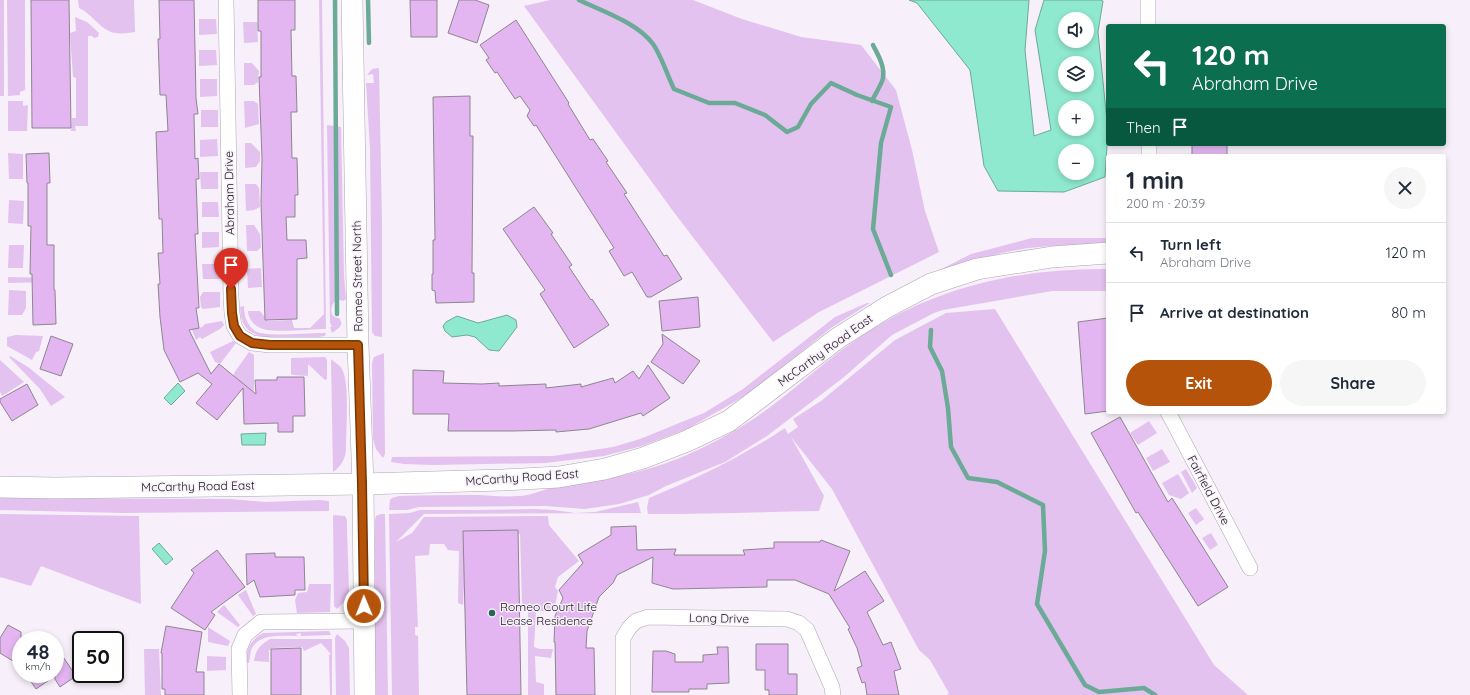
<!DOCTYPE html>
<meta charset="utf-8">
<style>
:root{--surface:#fff;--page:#f6f6f7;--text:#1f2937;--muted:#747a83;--line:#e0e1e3;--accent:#b45309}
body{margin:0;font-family:Quicksand,sans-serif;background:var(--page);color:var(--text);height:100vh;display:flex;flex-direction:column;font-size:15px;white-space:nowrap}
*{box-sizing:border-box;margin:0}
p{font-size:13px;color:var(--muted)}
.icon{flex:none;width:22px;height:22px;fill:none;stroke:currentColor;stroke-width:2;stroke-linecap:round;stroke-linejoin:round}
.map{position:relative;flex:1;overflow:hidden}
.drawer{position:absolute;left:1106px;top:154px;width:340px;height:260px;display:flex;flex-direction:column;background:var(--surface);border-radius:4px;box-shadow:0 2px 6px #0003}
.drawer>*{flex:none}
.guide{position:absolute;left:1106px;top:24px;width:340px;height:122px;border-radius:4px;box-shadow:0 2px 6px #0003;background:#0b6e4f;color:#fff;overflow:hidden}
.buttons{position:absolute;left:1058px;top:12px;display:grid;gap:8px}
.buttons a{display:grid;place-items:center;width:36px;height:36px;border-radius:50%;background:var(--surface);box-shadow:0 2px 6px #0003;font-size:20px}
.speed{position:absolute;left:12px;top:631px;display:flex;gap:8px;font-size:20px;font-weight:700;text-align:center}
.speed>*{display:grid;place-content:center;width:52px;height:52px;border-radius:50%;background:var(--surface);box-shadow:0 2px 6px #0003;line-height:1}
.speed small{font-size:10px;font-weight:400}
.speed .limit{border:2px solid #111;border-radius:6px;background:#fff;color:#111}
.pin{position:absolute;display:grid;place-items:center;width:34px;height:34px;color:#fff;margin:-41px -17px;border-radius:50% 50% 50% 0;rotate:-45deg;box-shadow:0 0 4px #0007}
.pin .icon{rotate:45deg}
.me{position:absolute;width:44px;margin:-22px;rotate:359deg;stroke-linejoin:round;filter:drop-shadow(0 0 3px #0008)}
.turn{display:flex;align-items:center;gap:14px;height:84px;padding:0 20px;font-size:18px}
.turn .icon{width:52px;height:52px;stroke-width:2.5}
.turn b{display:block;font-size:28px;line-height:34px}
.then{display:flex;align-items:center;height:38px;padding:0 20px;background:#0003;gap:8px;font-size:15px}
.round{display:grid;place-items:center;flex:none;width:42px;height:42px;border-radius:21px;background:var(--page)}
.overview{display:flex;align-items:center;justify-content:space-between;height:68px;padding:0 20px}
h1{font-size:24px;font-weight:700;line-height:30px}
.cta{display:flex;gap:8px;margin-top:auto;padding:8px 20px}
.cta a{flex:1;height:46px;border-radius:24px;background:var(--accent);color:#fff;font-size:16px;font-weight:700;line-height:46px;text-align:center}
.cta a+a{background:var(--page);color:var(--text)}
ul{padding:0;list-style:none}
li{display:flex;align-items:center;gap:12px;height:60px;padding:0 20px;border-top:1px solid var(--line)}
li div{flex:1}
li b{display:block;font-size:15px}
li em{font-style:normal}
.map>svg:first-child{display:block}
</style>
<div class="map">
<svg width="1470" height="695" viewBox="0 0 1470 695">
<rect width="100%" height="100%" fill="#f7eff9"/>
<g fill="#e4c2ef">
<rect x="0" y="0" width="4" height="96"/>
<path d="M7,0H25V90L20,92V95L8,96Z"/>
<path d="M78,0H134L135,32C127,33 116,35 109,31C99,27 91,13 79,8Z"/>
<path d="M319,0H322L326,329C311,329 275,333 263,329C255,327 248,319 248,311H260L268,321L292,320L294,328H310L324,314Z"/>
<path d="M550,0H693L742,19L801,37L861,45L896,90L912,150L925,211L939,252L819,312L773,342L673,211L524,6Z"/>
<path d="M75,17L87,22L99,33L98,37L94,38L92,36H88V126H75L76,131H71L72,118H76V78L73,77L70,33L76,31Z"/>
<path d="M199,19H216L217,34L199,35Z"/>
<path d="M243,22H257L258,42L244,43Z"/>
<path d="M199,50H216L217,65L199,66Z"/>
<path d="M244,63H252L259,71L258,82L254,85H244Z"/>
<path d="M379,68L382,219V337L375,336L372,332L370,149L366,83H374L373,74L367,75L372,69Z"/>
<path d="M200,79H217V96L200,97Z"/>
<path d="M8,101H23V106L28,105L27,131H8Z"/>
<path d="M244,101H254L258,104L259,124L245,128Z"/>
<rect x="201" y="110" width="17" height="17"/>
<path d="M327,125L341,127L344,275L346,299L343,301L337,299C331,304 327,317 339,318C345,325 338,329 332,333L330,327H332L330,323Z"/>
<path d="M217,139L218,156L200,157V140Z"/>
<path d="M245,143H251L260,152V161L256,167L245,168Z"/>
<path d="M8,153L23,154V179H9Z"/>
<path d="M200,172H218V189H201Z"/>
<path d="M245,184H256L259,188L260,207L254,210L246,211Z"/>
<path d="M9,200L24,201L23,224L8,223Z"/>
<path d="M202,202H218L219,217H202Z"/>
<path d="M246,225H254L260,234L261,247L257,251H247Z"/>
<path d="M202,232H219V247L202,248Z"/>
<path d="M1032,238H1108V245C1082,245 1055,245 1029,248C996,253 965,263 934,273L971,254Z"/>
<path d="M9,245H24L23,268H8Z"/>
<path d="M202,264H219L220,279H203Z"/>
<path d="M261,268L262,287L248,288L247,269Z"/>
<path d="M1108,269V291H1052L943,310L934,313L892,335L844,377L767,436L725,462L666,486L649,495L619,504L585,509L545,506L419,507L407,510H389L390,500L392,498L399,496C426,495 453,495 480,495C493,496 506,497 518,496C531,496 543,489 556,487C601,480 647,473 689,454C717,441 745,426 769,408C800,385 828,358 860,337C934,287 1020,268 1108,269Z"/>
<path d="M8,277L51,278L50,282L8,283Z"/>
<path d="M9,290L26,291V308L22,315H8Z"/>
<path d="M203,292H220V307L203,309L201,307L200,297Z"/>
<path d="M867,303H870L831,328L756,388L736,401L687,429L642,446L604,456L545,463L432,465L404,464L391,462L392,457L553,456L613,447L640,439L704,413L743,389L835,317Z"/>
<path d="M244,306C244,316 247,325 255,331C267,338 311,332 326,333L325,336C314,338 302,338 290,338C265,337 241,340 240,307Z"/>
<path d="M995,309L1214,665L1248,695H947L949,693L930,660L919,650L832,489L791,437L824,496L819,511C762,512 705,514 648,514L647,508L649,498C696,479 743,456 785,428L788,434L798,427L793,419L821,401L895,340L946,313Z"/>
<path d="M222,321L224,325L220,329L202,339L200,337L196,340L192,330L202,327L205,324Z"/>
<path d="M16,335L43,336L39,351L36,352L32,360L7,346V337Z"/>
<path d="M233,341L236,343L220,364L215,362L210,352Z"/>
<path d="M249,352L254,355V391L233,389L234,373Z"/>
<path d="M384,353L385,454L383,458L376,449L373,439L372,363L374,357Z"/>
<path d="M10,356L28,367L65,397L51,406L40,389L9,357Z"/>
<path d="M325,357L327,360V379L325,380L308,364V376L293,375L291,374V358Z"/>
<path d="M331,359C334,362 340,365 342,369C350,383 346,432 346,450C345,460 341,466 333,472Z"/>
<path d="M0,360L24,382L2,396L0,392Z"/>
<path d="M1149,421L1157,433L1138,445L1130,433Z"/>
<path d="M1162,449L1170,462L1153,471L1146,458Z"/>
<path d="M1186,469L1197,488L1192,493L1181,472Z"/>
<path d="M1178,474L1189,493L1181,499L1169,495L1162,483Z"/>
<path d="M0,498L231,499L266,502L319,500L329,501V511L122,513L0,510Z"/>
<path d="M638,502L641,513L424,514L396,542L412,533L424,517L548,516L549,525L579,561L558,577L555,587L558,591L554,611H536L534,647L540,649H553L551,658L535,656L536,682L544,684V695H528V606L522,604L520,534L466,540L463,605L458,603L459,551L448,550L444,544H430L429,555L415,556L418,627H415V635L418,636L419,695H392L389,514L410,513L420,510H475L535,509L554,510L575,513L595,512Z"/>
<path d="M1196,508L1204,519L1196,525L1188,513Z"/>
<path d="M0,514L139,516L141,604L41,566L31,586L0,577Z"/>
<path d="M381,514H385L388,695H375V520L376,516Z"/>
<path d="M333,515L345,516L347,520V528L349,591L345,601L337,609L334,606Z"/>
<path d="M1211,533L1218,545L1210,550L1202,538Z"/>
<path d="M309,584H331L330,612L297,613L295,600L298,593L307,592Z"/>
<path d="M246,590L256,614L253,616L238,595Z"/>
<path d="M224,605L240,625L238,627L217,612Z"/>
<path d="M208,627L230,641L228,646L208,642Z"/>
<path d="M329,631L331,635L301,636V633L296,634L297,636C281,636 258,633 251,650C250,654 250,659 249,663L245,662C247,649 250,640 263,633Z"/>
<path d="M337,634L345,641L349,648L350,695H336L335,638Z"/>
<path d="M270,639H332V695H330L329,655L331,654L321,643L304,651L302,647L273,648L269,650V662L254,661C256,649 260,645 270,639Z"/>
<path d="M144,649H159L161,695H145Z"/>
<path d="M207,656L226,657V670L207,671Z"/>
</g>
<g fill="#8fe9ce" stroke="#6caa98" fill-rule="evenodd">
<path d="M909,0H1029L1025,50L1034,136L1051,130L1035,30L1044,0H1101L1103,1L1098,32L1108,131L1105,177L1064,192L998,191L984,166L970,70L917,3ZM1065,19H1087V41H1065ZM1065,63H1087V85H1065ZM1065,107H1087V129H1065ZM1065,151H1087V173H1065Z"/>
<path d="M507,315L516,320L517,327L499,351L489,350L475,337L467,335L452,337L445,331L443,326L446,322L457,316L478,323Z"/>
<path d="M178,383L185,391L171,405L164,398Z"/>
<path d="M266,433L265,445H242L241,434Z"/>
<path d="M159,543L173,559L166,565L152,549Z"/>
</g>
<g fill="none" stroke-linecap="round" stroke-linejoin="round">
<g stroke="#6caa98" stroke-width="4.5">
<path d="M335,0L337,314"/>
<path d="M368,0L369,43"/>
<path d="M579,0C602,11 638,23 653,44C661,55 668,77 674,89L709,103H735L765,115L787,132L798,127L811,104L831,83L857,95L891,107L881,143L873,229L891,275"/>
<path d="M872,101C875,94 882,84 883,78C885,66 878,55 873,45"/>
<path d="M931,330L930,347L942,371L948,408L951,447L968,478L997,482L1043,505L1045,551L1037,604L1085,685L1099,692L1144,688L1155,695"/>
</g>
</g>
<g fill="#e3b5f1" stroke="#8d868f">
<path d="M31,0H69L71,128H32Z"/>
<path d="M159,0H194L196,98L198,114H194L195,159L198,158L199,179H196L198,234H195L199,308H196L199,328L189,330L211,374L219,364L256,394L255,380H277V377H304L305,416H293V432H278V423L244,424L243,388L217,420L196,403L212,384L198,373L180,382L164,350L160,317L158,284H160L158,253H163L162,219H159L156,132L168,131L166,95H160L158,39H160Z"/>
<path d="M258,0H295V30H291L292,76H296L297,112H291L292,158H297L298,195H295V217H286L287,240H306L307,258L297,259V319L265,320L261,202L262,159L259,77H261V31H258Z"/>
<path d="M410,0H437V37H411Z"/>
<path d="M459,0H475L489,5L477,43L448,33Z"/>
<path d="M516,20L569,103L568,104L590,140L593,139L608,161L606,162L627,193L624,194L664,256L667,255L682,279L651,297H647L632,272L624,276L609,251L614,248L536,125L534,126L527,116L530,110L520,96L515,99L497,72L495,73L486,60L489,58L480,45Z"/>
<path d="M470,96V136H473L472,273H474V302L436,303L435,291L432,290V274H433V240H435L433,97Z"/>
<rect x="1192" y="144" width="35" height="12"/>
<path d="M49,153L50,183H47V245H54V290H55L56,324L33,325L32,274H30L31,226H28V183H27L26,154Z"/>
<path d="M534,207L553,233L551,234L572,265L569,267L591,300L592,299L609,325L574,348L540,294L545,290L503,229Z"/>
<path d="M698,297L700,327L662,331L659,301Z"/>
<path d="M1108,318V411L1085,414L1078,322Z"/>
<path d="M662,334L700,361L683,384L651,362L663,344Z"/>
<path d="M51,336L73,344L61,376L40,369Z"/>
<path d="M648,365L670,398L643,416L641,413L589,429L556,432V430L513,431H448L449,414H413V370L444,371L443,383L482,384L499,383V386L546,384V388L581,384V387L613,378L615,383L633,371L639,379Z"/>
<path d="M27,384L38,405L12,421L0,402V399Z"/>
<path d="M1120,417L1168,502L1172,498L1228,587L1198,606L1138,512L1136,513L1091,433Z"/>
<path d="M636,526L637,550L676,549L674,555H745L743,550L774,548V542H820L821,540L850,551L834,591L865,571L884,601L867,612L883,645L891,642L901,669L894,671L899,695H867L865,682L862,683L857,668L862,666L857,648L848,629L850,628L829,594L795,580H767V587L673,589L652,583L653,557L617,575L613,583L599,597L587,631L586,648H594L595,695H556L555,642H554L555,616L563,598L559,590L583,563L578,555L611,535V527Z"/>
<path d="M518,530L521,695H467L463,531Z"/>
<path d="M217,550L245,587L211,612L215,615L205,630L171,608L194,573L191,570Z"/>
<path d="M275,553V557H304L305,590H295V595L260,597L254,580L247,585L246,554Z"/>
<path d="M8,625L21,632V666L0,653V638Z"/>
<path d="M166,626L202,632L196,672H204V695H165V689H162V653H161Z"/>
<path d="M756,644H788V674H797V695H769V690H765V670H756Z"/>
<path d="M55,645L76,676L60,687L55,679V676L36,689L26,674H55Z"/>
<path d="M717,647H728L729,683L707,684V689H689V692H652L653,651H666L675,654V662H703V655L718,654Z"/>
<path d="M301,648V695H271V649Z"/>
</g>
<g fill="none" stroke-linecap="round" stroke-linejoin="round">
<defs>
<g id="street">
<path d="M226,0L231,297L232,313L234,326L240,336L252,343L270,345H358"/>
<path d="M1148,0V26"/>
<path d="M1149,144V156"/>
<path d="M1168,412L1250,568"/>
<path d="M240,695L239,649L245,635L261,622L364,621"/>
<path d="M623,695V638L629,628L636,621L648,617L787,619L799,623L807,630L832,687L833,695"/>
</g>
<g id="secondary">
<path d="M352,0L358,345L363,484L365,695"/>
<path d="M0,487L55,488L363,484L503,480L559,477L605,469L643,458L687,441L729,421L838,338L887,307L931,284L977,269L1052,257L1108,253"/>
</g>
</defs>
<use href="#street" stroke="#ada6af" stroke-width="16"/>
<use href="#secondary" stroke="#ada6af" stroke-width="22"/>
<use href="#street" stroke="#fff" stroke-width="15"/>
<use href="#secondary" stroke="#fff" stroke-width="21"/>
</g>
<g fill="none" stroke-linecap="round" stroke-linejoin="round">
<defs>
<path id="route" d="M231,289L232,313L234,326L240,336L252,343L270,345H358L362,484L364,606"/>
</defs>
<use href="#route" stroke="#753606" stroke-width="10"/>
<use href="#route" stroke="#b45309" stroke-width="7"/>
</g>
<circle fill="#256655" stroke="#f7eff9" stroke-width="1.5" cx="492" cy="613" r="4"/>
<g text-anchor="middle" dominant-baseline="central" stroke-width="3" stroke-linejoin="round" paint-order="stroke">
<g font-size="12" fill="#1b181b" stroke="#f7eff9">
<text transform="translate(229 193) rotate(-91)">Abraham Drive</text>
<text transform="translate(357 276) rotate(-91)">Romeo Street North</text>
<text transform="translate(825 350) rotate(-36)">McCarthy Road East</text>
<text transform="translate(522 477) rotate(-4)">McCarthy Road East</text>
<text transform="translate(198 486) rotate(-1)">McCarthy Road East</text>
<text transform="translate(1209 490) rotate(62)">Fairfield Drive</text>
<text transform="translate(719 618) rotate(1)">Long Drive</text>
</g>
<g font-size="12" fill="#1b181b" stroke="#f7eff9" text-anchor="start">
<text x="500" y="606">Romeo Court Life<tspan x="500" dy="14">Lease Residence</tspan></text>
</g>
</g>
</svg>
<div class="buttons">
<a><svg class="icon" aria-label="sound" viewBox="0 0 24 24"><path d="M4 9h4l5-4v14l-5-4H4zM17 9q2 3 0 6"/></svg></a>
<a><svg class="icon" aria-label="layers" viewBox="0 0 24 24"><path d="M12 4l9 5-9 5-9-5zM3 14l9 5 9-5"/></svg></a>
<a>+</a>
<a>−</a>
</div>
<div class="speed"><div>48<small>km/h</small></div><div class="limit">50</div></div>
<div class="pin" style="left:231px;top:289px;background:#d93025"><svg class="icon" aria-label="arrive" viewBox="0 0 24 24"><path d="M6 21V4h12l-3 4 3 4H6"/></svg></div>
<svg class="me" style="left:364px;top:606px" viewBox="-20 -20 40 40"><circle r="17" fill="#b45309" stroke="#fff" stroke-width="3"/><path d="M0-11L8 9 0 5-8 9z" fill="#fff"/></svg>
<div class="guide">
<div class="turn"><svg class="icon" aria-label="left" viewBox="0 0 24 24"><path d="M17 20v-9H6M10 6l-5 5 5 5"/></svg><div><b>120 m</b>Abraham Drive</div></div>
<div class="then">Then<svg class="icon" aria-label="arrive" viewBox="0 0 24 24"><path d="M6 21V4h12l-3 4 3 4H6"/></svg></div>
</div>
<section class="drawer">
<div class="overview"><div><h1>1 min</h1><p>200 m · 20:39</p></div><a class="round"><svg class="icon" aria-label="close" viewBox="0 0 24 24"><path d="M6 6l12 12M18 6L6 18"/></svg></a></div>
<ul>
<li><svg class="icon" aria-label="left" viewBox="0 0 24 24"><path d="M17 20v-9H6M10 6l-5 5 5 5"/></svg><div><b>Turn left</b><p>Abraham Drive</p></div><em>120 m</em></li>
<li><svg class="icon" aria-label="arrive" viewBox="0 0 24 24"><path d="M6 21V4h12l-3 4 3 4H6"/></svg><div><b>Arrive at destination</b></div><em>80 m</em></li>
</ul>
<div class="cta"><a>Exit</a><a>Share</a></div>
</section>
</div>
